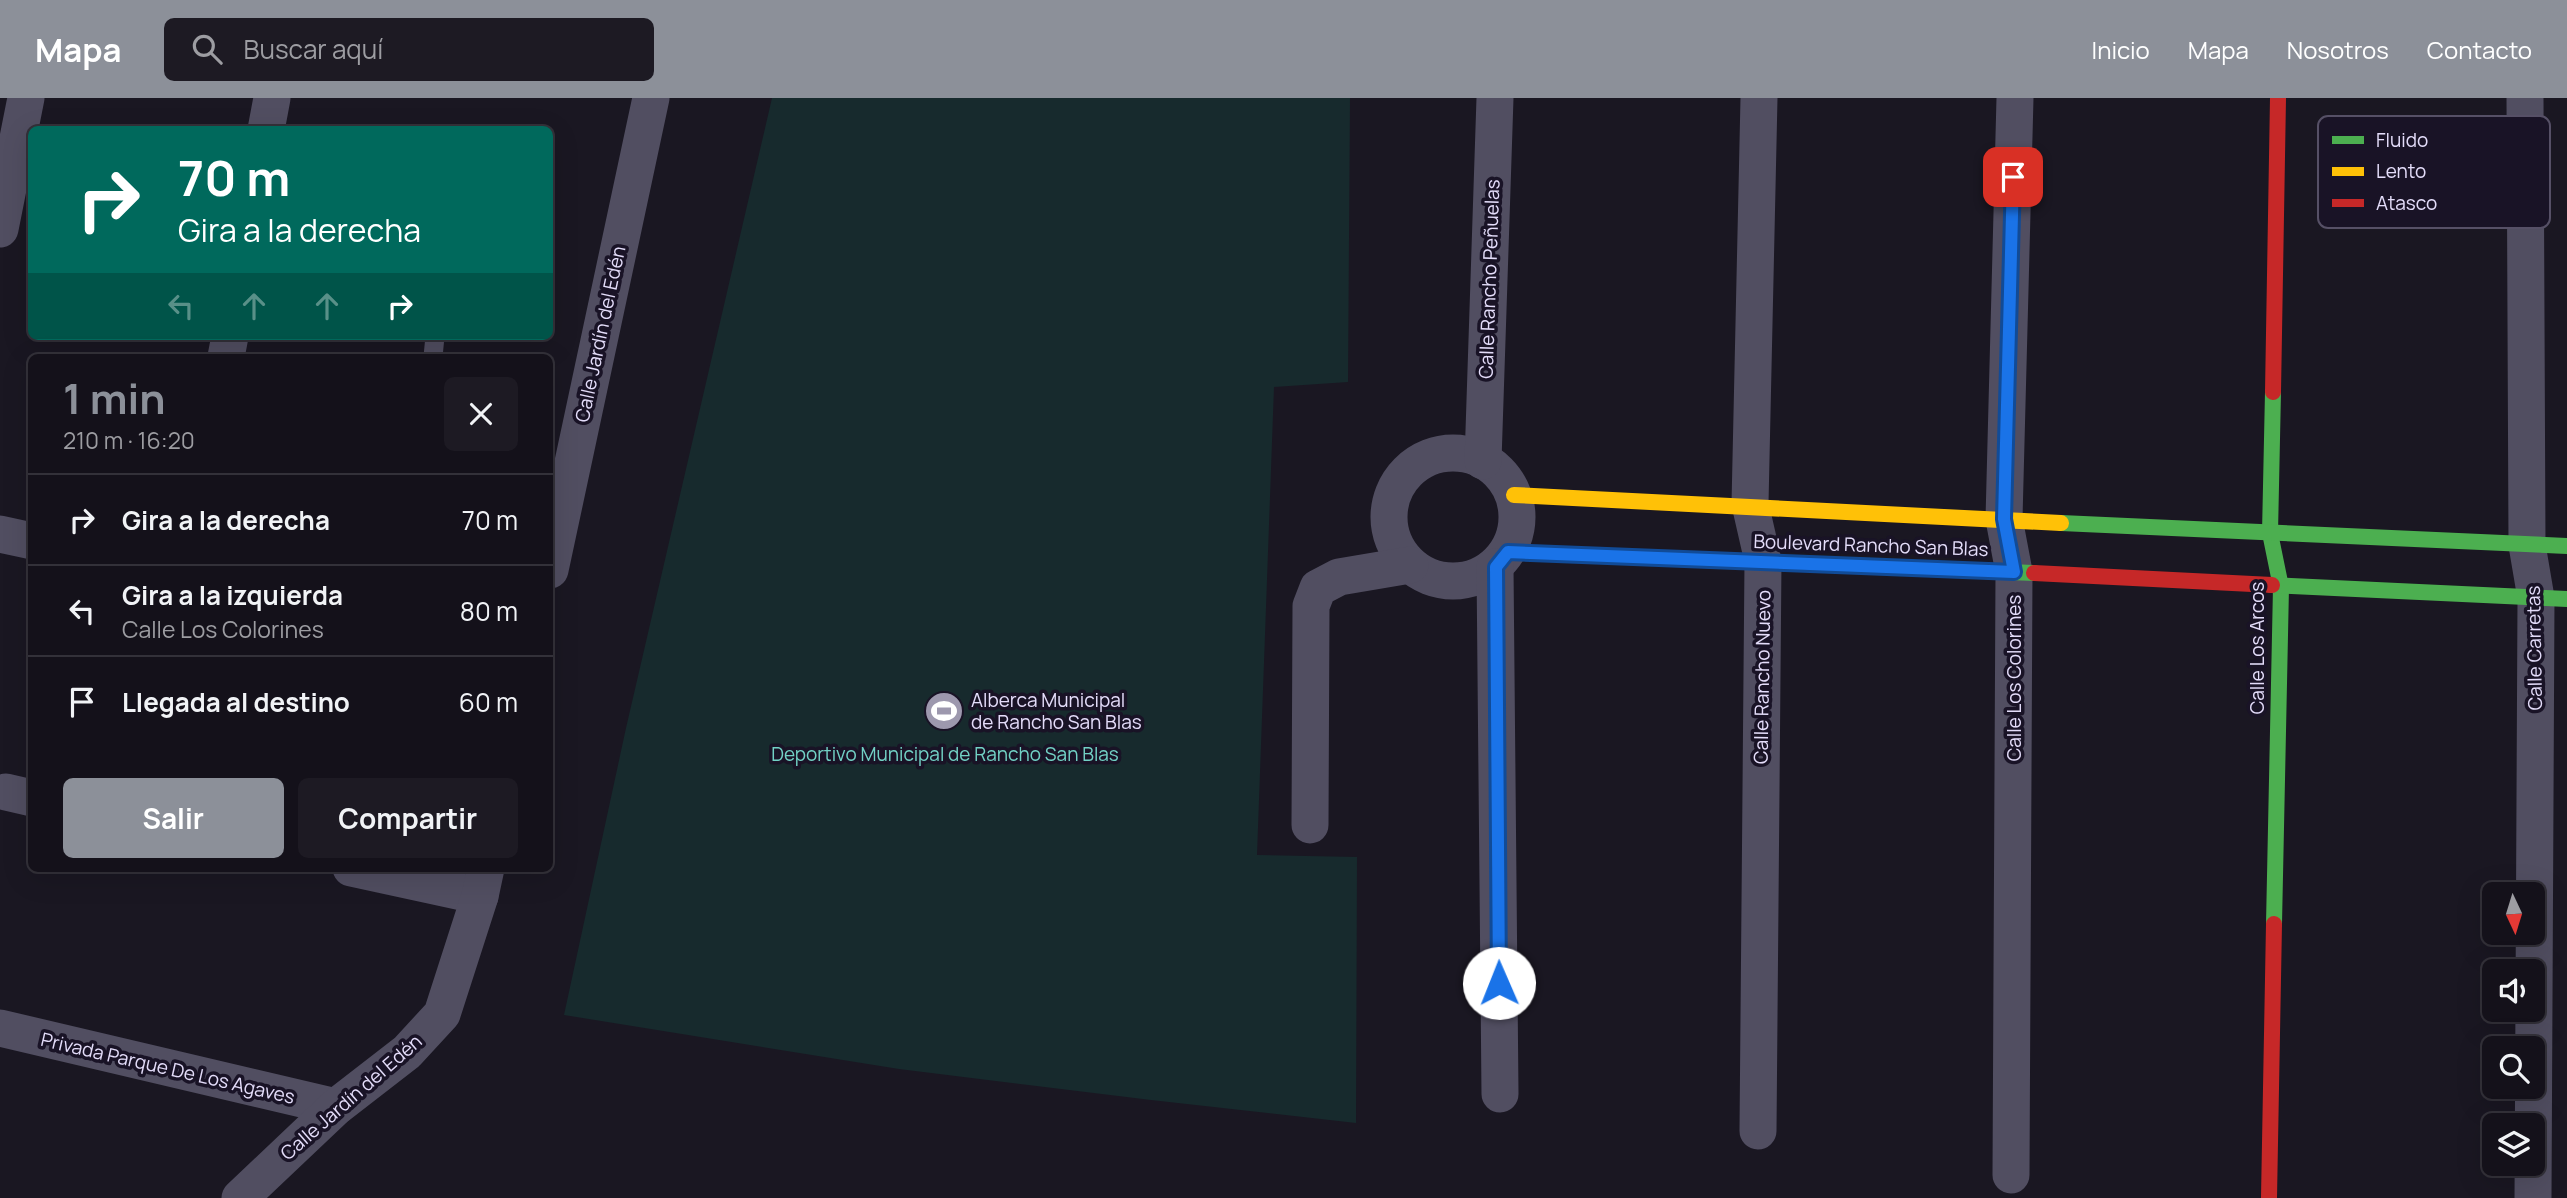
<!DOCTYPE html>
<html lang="es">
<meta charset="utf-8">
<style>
:root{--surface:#14111a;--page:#1d1a23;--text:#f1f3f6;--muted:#9d9da2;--line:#333139;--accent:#8c9099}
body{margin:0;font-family:Manrope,sans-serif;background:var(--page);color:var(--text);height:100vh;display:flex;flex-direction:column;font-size:26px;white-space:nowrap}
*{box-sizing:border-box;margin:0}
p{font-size:23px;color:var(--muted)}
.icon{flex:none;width:38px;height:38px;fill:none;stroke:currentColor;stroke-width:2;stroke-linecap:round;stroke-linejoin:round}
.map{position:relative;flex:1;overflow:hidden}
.panel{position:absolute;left:28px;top:256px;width:525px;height:518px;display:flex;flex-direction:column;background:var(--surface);border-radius:10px;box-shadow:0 7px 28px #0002,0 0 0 2px var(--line)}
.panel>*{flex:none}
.top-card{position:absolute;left:28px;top:28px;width:525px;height:214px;border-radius:10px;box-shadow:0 7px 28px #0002,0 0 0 2px var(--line);background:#00695c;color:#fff;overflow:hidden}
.needle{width:46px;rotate:176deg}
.tools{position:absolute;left:2482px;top:784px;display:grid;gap:14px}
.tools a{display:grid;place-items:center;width:63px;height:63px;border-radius:10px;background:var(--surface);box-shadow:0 7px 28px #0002,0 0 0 2px var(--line);font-size:35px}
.pin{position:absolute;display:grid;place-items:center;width:60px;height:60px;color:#fff;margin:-30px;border-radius:14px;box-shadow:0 4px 10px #0006}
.me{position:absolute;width:77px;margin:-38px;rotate:359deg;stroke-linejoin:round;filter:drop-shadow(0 0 5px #0008)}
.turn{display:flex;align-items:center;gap:24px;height:147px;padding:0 35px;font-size:32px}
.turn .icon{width:91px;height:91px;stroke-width:2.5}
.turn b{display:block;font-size:49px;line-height:60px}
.lanes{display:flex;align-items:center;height:66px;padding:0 35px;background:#0003;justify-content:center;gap:35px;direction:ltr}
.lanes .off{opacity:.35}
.round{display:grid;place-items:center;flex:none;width:74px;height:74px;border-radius:10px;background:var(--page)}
.head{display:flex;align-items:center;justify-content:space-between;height:119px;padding:0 35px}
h1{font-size:42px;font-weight:700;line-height:52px;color:var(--accent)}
.cta{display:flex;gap:14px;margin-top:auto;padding:14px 35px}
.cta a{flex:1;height:80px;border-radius:10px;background:var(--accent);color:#fff;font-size:28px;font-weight:700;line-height:80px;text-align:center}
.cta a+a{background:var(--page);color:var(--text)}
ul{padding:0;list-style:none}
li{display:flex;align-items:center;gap:21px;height:91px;padding:0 35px;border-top:2px solid var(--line)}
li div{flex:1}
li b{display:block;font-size:26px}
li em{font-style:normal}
header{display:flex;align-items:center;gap:42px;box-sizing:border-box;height:98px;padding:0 35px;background:var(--accent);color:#fff}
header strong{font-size:33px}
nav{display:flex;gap:38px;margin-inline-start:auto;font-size:24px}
.search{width:490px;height:63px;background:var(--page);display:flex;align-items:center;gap:18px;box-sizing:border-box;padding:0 24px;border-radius:10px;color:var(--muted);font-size:26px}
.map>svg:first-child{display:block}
</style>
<header>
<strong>Mapa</strong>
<div class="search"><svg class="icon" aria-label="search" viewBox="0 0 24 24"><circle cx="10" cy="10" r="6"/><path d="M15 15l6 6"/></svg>Buscar aquí</div>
<nav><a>Inicio</a><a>Mapa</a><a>Nosotros</a><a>Contacto</a></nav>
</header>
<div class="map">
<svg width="2567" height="1100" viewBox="0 0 2567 1100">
<rect width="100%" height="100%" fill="#1a1722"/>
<path fill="#172a2d" d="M772,0H1350L1348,284L1274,289L1257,757L1357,759L1356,1025L1151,1002L899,971L564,917L626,630Z"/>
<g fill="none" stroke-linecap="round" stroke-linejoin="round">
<path stroke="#514e61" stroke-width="19" d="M433,259L435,238"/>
<g stroke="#514e61" stroke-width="37">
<path d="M2525,0L2527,447L2536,500L2533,1100"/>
<path d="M266,32L272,0"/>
<path d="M0,131L26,0"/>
<path d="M226,259L230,238"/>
<circle cx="1453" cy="419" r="64"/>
<path d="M1483,363L1495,0"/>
<path d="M0,436L32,443"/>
<path d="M1495,469L1500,996"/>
<path d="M550,472L651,0"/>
<path d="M6,694L32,700"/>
<path d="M1310,727L1311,508L1318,490L1339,479L1410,467"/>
<path d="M351,770L480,798"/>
<path d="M0,930L336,1009"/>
<path d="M1758,1033L1763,463L1750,406L1759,0"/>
<path d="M2011,1077L2014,474L2004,421L2015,0"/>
<path d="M240,1100L336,1009L407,954L442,916L480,798L486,770"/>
</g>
<g stroke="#4caf50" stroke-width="16">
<path d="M2273,294L2270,435L2281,489L2274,826"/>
<path d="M2061,425L2567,448"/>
<path d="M1508,454L2034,475"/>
<path d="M2272,487L2567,501"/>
</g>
<path stroke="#ffc107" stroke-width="16" d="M1514,397L2061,425"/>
<g stroke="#c62828" stroke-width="16">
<path d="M2273,294L2278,0"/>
<path d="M2034,475L2272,487"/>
<path d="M2269,1100L2274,826"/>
</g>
</g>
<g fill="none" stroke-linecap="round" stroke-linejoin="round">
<defs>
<path id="route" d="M1499,885L1496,469L1508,454L2014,474L2004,421L2013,79"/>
</defs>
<use href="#route" stroke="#114b97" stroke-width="18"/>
<use href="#route" stroke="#1a73e8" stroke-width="12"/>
</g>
<defs>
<symbol id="stadium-disc" viewBox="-11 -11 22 22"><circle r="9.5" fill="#9d98ae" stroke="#191326"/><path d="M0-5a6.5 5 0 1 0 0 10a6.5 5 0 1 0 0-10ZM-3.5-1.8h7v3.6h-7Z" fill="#fff"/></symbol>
</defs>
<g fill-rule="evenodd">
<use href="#stadium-disc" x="922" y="591" width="44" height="44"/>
</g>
<g text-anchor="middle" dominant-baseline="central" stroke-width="7" stroke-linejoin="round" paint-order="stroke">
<g font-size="19" fill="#e4ddfa" stroke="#191326">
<text transform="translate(1489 181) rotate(-88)">Calle Rancho Peñuelas</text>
<text transform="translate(600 236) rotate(-78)">Calle Jardín del Edén</text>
<text transform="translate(1871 447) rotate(2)">Boulevard Rancho San Blas</text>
<text transform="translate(2257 550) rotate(-90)">Calle Los Arcos</text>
<text transform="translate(2534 550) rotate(-91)">Calle Carretas</text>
<text transform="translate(1762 579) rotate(-89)">Calle Rancho Nuevo</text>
<text transform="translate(2014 580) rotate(-90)">Calle Los Colorines</text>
<text transform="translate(168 970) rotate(13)">Privada Parque De Los Agaves</text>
<text transform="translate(351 999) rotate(-41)">Calle Jardín del Edén</text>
</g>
<g font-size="19" fill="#e4ddfa" stroke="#191326" text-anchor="start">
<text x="971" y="602">Alberca Municipal<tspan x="971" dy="22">de Rancho San Blas</tspan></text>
</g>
<g font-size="19" fill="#72d1c5" stroke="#191326">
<text x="945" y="656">Deportivo Municipal de Rancho San Blas</text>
</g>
</g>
<rect x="2318" y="18" width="232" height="112" rx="10" fill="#191326" stroke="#565066" stroke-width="2"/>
<rect x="2332" y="38" width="32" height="8" fill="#4caf50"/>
<rect x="2332" y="69" width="32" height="9" fill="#ffc107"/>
<rect x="2332" y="101" width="32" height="8" fill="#c62828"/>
<g font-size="19" fill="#e4ddfa">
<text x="2376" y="49">Fluido</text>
<text x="2376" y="80">Lento</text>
<text x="2376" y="112">Atasco</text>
</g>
</svg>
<div class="tools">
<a><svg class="needle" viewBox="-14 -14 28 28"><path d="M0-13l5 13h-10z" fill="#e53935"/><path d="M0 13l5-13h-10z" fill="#9d9da2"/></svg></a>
<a><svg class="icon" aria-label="sound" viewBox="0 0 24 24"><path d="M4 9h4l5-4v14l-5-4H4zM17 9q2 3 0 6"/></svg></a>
<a><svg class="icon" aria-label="search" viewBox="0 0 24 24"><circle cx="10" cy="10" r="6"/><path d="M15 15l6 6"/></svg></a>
<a><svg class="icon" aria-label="layers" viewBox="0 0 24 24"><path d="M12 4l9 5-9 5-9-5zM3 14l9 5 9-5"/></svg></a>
</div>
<div class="pin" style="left:2013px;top:79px;background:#d93025"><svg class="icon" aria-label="arrive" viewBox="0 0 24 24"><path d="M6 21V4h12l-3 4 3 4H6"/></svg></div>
<svg class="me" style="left:1499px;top:885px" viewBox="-20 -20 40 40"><circle r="19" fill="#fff"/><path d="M0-13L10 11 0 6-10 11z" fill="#1a73e8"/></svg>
<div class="top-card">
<div class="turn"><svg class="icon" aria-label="right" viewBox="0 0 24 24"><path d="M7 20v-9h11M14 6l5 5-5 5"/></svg><div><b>70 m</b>Gira a la derecha</div></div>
<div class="lanes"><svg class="icon off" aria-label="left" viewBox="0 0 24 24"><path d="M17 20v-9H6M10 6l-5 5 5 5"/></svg><svg class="icon off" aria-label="ahead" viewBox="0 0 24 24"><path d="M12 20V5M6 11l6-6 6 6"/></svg><svg class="icon off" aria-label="ahead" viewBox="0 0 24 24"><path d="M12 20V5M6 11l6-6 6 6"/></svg><svg class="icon" aria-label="right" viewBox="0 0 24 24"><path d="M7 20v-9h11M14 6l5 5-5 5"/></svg></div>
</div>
<section class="panel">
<div class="head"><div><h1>1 min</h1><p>210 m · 16:20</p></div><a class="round"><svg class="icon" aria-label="close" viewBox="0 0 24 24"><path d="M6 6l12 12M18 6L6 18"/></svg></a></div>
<ul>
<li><svg class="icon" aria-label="right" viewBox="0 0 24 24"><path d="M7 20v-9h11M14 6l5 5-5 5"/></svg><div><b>Gira a la derecha</b></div><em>70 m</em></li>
<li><svg class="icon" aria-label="left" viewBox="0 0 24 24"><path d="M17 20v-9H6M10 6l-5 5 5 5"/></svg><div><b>Gira a la izquierda</b><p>Calle Los Colorines</p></div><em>80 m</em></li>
<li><svg class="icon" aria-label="arrive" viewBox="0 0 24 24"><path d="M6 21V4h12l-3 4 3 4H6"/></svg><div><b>Llegada al destino</b></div><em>60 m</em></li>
</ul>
<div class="cta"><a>Salir</a><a>Compartir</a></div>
</section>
</div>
